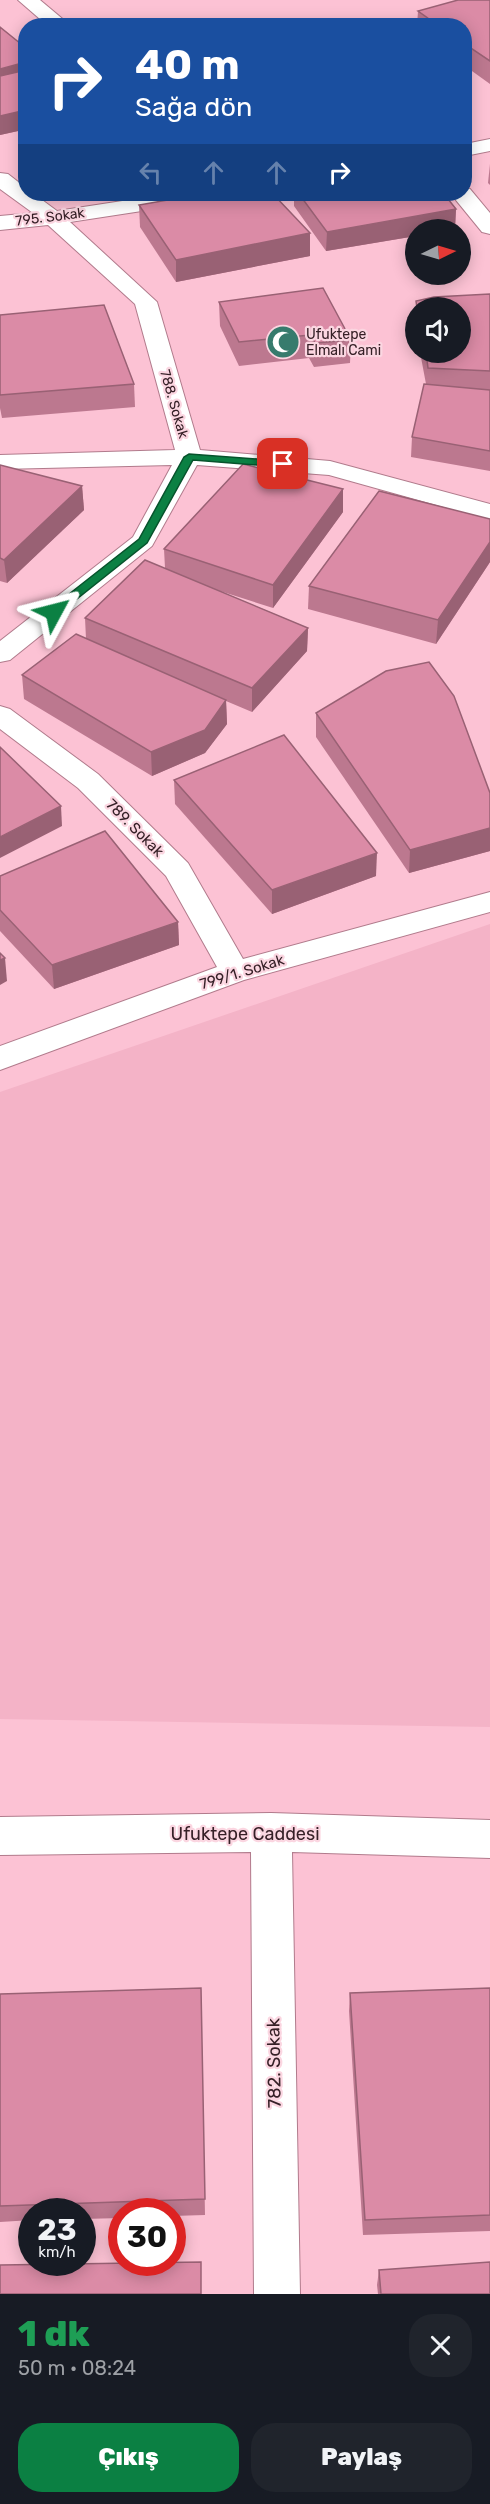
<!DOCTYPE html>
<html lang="tr">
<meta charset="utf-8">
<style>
:root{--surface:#171b24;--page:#20242c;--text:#f1f3f6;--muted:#9ea1a6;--accent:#0b8043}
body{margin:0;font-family:Rubik,sans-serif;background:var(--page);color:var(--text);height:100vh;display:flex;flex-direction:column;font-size:22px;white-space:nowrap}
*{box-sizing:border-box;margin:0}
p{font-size:20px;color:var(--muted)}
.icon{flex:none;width:33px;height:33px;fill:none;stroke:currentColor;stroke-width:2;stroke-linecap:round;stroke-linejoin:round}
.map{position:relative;height:2294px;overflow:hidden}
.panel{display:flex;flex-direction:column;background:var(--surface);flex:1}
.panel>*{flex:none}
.banner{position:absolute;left:18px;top:18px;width:454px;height:183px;border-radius:24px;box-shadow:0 3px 15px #0003;background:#1a4fa0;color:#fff;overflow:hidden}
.needle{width:39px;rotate:85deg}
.tools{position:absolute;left:405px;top:219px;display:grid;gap:12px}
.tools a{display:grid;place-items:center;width:66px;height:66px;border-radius:50%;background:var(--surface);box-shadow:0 3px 15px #0003;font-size:30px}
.speed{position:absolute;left:18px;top:2198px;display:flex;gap:12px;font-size:30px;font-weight:700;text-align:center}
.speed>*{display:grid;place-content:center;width:78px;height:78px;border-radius:50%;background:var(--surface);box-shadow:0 3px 15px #0003;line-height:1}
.speed small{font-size:15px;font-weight:400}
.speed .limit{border:9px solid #d22;background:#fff;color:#111}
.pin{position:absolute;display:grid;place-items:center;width:51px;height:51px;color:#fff;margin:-26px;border-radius:12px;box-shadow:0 3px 9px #0006}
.me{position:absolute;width:66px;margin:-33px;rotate:52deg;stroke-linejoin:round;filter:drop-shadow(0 0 4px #0008)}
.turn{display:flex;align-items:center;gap:21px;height:126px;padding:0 18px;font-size:27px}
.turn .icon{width:78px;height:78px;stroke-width:2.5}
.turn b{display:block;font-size:42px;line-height:51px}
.lanes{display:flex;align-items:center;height:57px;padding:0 18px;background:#0003;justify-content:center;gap:30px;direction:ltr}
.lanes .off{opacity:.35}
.round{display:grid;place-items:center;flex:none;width:63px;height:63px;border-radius:24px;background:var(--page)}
.summary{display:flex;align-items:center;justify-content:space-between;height:102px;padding:0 18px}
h1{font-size:36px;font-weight:800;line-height:45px;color:#1e9e55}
.primary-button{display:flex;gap:12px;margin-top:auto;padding:12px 18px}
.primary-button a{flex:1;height:69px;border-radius:24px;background:var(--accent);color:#fff;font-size:24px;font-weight:800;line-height:69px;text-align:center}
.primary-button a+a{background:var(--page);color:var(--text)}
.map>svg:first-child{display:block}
</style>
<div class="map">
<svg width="490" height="2294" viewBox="0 0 490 2294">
<rect width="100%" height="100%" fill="#fcc2d4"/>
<path fill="#f4b3c7" d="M490,924V1727L0,1719V1092Z"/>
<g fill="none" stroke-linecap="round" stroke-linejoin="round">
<defs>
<g id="minor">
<path d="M18,0H40L71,26H48Z"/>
<path d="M490,139V151L465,156V144Z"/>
<path d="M0,173L8,174L26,188V194H34L57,211L168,194H218L215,199L207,201L70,222L157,302L200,450L330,461L490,504V520L329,475L197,465L152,546L10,660L0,662V641L133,537L172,465L0,469V455L175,450L135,304L48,225L0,230V216L33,213L0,189Z"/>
<path d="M465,188L470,189L490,213V234L482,232L451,194H465Z"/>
<path d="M0,706L10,709L98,774L188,863L243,959L490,892V912L244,980L0,1070V1046L217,967L166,876L78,788L0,729Z"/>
<path d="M271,1813L490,1820V1858L292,1852L300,2294H254L251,1852L0,1855V1817Z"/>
</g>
</defs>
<use href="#minor" stroke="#b17b8c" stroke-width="2"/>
<use href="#minor" fill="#fff" fill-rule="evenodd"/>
</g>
<g fill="#bc788f">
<path d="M490,0V84L465,66V26H417L418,11Z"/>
<path d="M26,48V156L19,144L18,131L0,135Z"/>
<path d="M490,164V185L488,183Z"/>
<path d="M294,194H444L456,209L455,228L449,230H416V236L326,251L294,206Z"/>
<path d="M139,205L310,233V256L176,282L140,227Z"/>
<path d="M490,294V471L411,457L412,437L426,384L420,352H460V308H416V301Z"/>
<path d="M219,302L351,340L350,363L314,367L309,358L239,366L220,326Z"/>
<path d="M0,315L134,384L135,407L2,418L0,408Z"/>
<path d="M0,465L82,486L84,510L7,583L0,581Z"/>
<path d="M343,489V512L273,608L220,591L308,628L307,651L252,712L226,701L227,724L205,753L152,776L24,699L22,675L86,639L85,618L165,568L164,549Z"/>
<path d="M490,519V562L436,644L308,609L309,586Z"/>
<path d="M316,713L490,793V851L409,873L316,737Z"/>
<path d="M174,780L376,876L272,914L175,804Z"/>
<path d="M0,876L178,922L179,945L54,989L0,931Z"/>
<path d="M201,1988L205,2215L172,2216V2211H122V2218L82,2219V2211H32V2220L0,2222V1994Z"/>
<path d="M490,1988V2231L363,2235L349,2011L350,1993Z"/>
<path d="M379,2270L490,2294H378L377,2285Z"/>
</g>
<g fill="#996174">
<path d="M26,62V80L0,88V69Z"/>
<path d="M26,110V129L18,125V131L0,135V116Z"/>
<path d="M456,209L455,228L449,230H416V236L326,251L327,232Z"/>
<path d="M310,233V256L176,282V260Z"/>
<path d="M82,486L84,510L7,583L4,560Z"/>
<path d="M343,489V512L273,608V585Z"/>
<path d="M490,542V562L436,644L438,620Z"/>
<path d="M308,628L307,651L252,712V688Z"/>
<path d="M226,700L227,724L205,753L152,776L151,752Z"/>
<path d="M61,806L62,826L0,858V837Z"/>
<path d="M490,828V851L409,873L410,850Z"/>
<path d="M377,853L376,876L272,914V890Z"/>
<path d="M178,922L179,945L54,989L52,965Z"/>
<path d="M5,958L7,981L0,985V960Z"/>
</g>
<g fill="#db8ba6" stroke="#996174" stroke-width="1.5">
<path d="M458,0H490V61L465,44V26H439L418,11Z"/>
<path d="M0,27L26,48V62L0,69Z"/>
<path d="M26,70V110L0,116V76Z"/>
<path d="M26,123V140L18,125Z"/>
<path d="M202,194H273L310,233L176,260L139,205Z"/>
<path d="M299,194H444L456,209L327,232Z"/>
<path d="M323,288L351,340L315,343L310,335L239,342L219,302Z"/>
<path d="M490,294V371L428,368L426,352H460V308H417L416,301L434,297Z"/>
<path d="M104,305L134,384L0,395V315Z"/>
<path d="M424,384L490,390V451L412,437Z"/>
<path d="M243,464L343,489L273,585L164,549Z"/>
<path d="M0,465L82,486L4,560L0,558Z"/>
<path d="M379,491L490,519V542L438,620L309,586Z"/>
<path d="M145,560L308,628L252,688L85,618Z"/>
<path d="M76,634L226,700L205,730L151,752L22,675Z"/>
<path d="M429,662L454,696L490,793V828L410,850L316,713L386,671Z"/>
<path d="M284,735L377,853L272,890L174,780Z"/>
<path d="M0,747L61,806L0,837Z"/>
<path d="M105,831L178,922L52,965L0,910V876Z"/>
<path d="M0,953L5,958L0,960Z"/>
<path d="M201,1988L205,2199L0,2206V1994Z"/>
<path d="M490,1988V2215L365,2220L350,1993Z"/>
<path d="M201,2262V2294H0V2265Z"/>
<path d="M490,2262V2294H381L379,2270Z"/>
</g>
<path fill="#0b8043" stroke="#07532c" stroke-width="1.5" d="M189,454L283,461L288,464L283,467L193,460L147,543L58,614H50V609L139,539L184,457Z"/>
<defs>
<symbol id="mosque-disc" viewBox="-11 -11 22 22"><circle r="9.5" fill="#377b6d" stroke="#fbd6e1"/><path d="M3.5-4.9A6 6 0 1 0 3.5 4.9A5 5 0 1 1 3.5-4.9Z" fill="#fff"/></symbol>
</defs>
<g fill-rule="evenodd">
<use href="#mosque-disc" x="264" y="323" width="38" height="38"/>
</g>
<g text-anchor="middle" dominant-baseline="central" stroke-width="4.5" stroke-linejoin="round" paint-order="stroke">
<g font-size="14" fill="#362027" stroke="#fbd6e1">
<text transform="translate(50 217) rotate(-7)">795. Sokak</text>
<text transform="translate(174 404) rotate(74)">788. Sokak</text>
</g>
<g font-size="14" fill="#362027" stroke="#fbd6e1" text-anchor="start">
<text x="306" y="334">Ufuktepe<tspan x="306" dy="16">Elmalı Cami</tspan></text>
</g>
<g font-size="15" fill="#362027" stroke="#fbd6e1">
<text transform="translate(135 828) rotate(45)">789. Sokak</text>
<text transform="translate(242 972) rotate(-17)">799/1. Sokak</text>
</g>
<g font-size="18" fill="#362027" stroke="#fbd6e1">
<text x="245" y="1834">Ufuktepe Caddesi</text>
<text transform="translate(274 2063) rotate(-91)">782. Sokak</text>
</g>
</g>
</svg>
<div class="tools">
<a><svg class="needle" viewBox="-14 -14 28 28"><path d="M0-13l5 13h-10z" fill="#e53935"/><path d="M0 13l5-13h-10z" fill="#9ea1a6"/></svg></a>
<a><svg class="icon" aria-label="sound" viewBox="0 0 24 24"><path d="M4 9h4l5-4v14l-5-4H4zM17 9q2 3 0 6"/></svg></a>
</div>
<div class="speed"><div>23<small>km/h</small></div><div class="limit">30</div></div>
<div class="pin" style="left:283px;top:464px;background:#d93025"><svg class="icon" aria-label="arrive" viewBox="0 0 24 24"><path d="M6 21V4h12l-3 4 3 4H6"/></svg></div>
<svg class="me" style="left:54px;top:612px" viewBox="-20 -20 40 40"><path d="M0-17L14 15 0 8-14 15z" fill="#0b8043" stroke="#fff" stroke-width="4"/></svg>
<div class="banner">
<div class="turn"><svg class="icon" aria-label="right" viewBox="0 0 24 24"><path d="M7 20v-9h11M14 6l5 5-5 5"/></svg><div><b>40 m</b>Sağa dön</div></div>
<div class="lanes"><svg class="icon off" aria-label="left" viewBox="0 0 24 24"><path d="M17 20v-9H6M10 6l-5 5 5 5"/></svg><svg class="icon off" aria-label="ahead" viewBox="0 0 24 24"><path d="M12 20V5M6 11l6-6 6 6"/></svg><svg class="icon off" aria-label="ahead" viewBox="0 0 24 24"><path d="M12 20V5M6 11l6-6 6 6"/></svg><svg class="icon" aria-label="right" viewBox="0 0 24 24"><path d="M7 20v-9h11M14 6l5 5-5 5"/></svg></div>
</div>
</div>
<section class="panel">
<div class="summary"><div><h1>1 dk</h1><p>50 m · 08:24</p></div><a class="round"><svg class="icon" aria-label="close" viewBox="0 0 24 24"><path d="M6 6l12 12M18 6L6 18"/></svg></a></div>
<div class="primary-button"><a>Çıkış</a><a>Paylaş</a></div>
</section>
